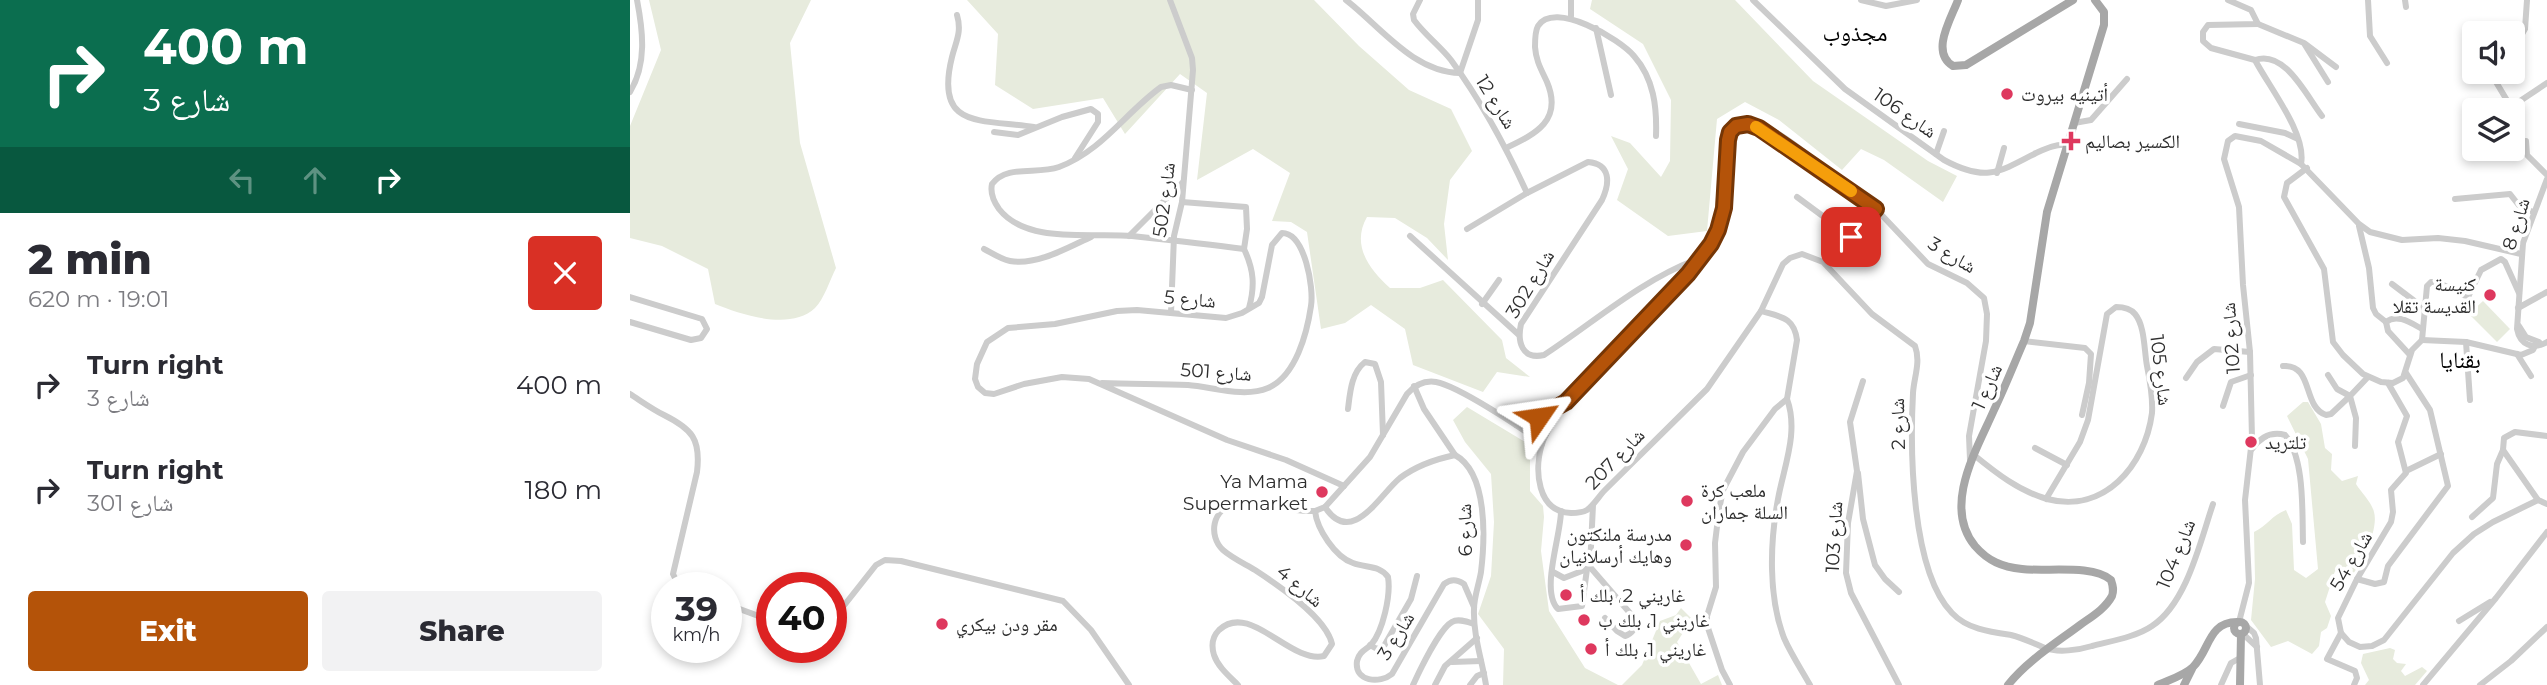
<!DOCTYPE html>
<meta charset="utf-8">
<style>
:root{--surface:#fff;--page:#f2f2f3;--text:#2b2b33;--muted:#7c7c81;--accent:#b45309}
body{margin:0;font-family:Montserrat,"Noto Naskh Arabic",sans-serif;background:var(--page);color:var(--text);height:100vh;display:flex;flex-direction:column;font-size:26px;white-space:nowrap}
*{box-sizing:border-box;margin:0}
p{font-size:23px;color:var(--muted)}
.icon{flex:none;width:38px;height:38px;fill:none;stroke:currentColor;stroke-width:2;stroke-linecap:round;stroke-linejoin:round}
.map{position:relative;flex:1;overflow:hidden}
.sheet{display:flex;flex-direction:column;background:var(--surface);width:630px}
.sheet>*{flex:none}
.hud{background:#0b6e4f;color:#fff;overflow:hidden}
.tools{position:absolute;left:1832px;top:21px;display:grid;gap:14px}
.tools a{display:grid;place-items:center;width:63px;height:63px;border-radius:7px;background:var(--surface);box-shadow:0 4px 10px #0003;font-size:35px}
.speed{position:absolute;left:21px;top:572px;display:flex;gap:14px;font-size:35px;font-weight:700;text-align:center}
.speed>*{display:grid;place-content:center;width:91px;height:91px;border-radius:50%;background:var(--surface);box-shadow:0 4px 10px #0003;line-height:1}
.speed small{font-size:18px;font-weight:400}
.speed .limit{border:10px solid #d22;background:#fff;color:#111}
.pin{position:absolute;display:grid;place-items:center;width:60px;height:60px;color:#fff;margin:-30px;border-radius:14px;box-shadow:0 4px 10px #0006}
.me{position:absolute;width:77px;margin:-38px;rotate:58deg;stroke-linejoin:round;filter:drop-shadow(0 0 5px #0008)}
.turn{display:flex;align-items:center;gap:24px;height:147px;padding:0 28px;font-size:32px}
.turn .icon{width:91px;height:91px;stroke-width:2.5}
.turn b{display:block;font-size:49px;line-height:60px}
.lanes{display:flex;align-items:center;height:66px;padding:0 28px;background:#0003;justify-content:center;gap:35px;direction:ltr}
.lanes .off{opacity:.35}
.round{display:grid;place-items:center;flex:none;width:74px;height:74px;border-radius:7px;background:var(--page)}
.head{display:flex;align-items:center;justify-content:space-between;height:119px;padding:0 28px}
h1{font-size:42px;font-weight:800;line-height:52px}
.primary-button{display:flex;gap:14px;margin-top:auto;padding:14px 28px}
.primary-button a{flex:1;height:80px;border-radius:7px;background:var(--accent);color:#fff;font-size:28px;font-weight:800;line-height:80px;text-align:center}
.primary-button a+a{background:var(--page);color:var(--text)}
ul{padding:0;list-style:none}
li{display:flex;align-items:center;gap:21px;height:105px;padding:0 28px}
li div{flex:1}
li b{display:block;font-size:26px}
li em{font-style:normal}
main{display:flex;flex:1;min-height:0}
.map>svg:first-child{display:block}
</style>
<main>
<section class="sheet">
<div class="hud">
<div class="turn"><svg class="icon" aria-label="right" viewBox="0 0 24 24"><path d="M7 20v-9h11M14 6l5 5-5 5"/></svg><div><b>400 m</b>شارع 3</div></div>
<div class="lanes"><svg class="icon off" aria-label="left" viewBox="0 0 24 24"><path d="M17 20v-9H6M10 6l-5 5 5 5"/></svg><svg class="icon off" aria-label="ahead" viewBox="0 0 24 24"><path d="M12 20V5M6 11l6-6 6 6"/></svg><svg class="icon" aria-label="right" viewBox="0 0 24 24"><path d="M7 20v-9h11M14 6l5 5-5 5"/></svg></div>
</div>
<div class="head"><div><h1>2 min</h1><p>620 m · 19:01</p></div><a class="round" style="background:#d93025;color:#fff"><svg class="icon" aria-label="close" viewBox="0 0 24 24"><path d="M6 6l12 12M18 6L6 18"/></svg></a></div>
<ul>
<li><svg class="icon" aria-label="right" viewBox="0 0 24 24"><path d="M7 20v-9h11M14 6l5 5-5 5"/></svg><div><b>Turn right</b><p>شارع 3</p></div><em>400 m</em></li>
<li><svg class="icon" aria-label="right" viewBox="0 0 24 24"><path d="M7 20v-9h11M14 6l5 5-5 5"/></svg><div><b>Turn right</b><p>شارع 301</p></div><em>180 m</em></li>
</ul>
<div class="primary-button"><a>Exit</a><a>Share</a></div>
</section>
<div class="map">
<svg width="1917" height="685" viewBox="0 0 1917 685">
<rect width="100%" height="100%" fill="#fff"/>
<g fill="#e7ebdd">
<path d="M19,0H181L160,43L170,143L206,268C200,280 194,299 185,308C161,331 112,315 85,304L78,269L32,246L0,238V126L31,50Z"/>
<path d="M337,0H684L729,46L779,90L821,109L842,151L820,180L814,224L818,260L797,238L765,218L737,217C721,245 739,269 760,288H790L813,280L872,340L876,358L900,377L867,372L853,392L783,365L775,329L741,305L715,323L691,329L677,232L661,222L642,221L660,173L623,149L567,180L577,93L550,74L495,134L473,98L403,109L365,85L368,34Z"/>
<path d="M962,0H1105L1183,81L1298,161L1327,176L1313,202L1254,160L1231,149L1212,170L1149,120L1115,102L1087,119L1077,231L1038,236L987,200L998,169L981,136L1000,143L1031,177L1040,161L1041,100L1013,44L960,9Z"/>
<path d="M1853,301L1880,329L1867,342L1839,314Z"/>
<path d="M1673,402H1678L1691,424L1695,448L1702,454L1701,470L1712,481L1728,476L1726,484C1731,492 1742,503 1744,512C1749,530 1731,566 1719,579L1705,571L1695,602L1701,616L1697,628L1691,632L1689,646L1682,654L1658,641L1641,647L1621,620L1625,579L1624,532C1637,526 1642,515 1656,510L1662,524L1664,570L1676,578L1688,569L1678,459L1657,416Z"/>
<path d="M837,407L900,445V491L913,506L914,517L911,551L919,611L955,668L988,685H873L874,649L848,614L861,576L864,522L861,474L835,442L823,420Z"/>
<path d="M1051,608L1062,619L1047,642L1071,684L1088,675L1092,685H992L1012,665L1030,621L1046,615Z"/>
<path d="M1760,648L1765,650L1763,659L1767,663L1776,664L1771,671L1775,676L1792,667L1797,671L1785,685H1735L1739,680L1731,663L1733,654Z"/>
</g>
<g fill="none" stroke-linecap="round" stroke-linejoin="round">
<g stroke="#ccc" stroke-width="6">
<path d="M540,0L562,58L563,70L552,202L544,236L541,313"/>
<path d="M716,0C750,26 783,72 830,73"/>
<path d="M790,0L783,14L784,20C795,35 810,46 821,60C851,101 876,147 897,193"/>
<path d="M941,0V16"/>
<path d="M1123,0L1215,89L1314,160C1355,182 1368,173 1406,153C1417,148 1425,144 1437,145"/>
<path d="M1231,0L1256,6L1287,0"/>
<path d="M1598,0L1621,10L1628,24L1578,25L1573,32V41L1581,48L1625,60C1639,87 1677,134 1671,164"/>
<path d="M1738,0L1740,36L1757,63"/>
<path d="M1775,0L1776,7"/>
<path d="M327,15C332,32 326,41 322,57C304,129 350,119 404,127"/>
<path d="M1628,24L1674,43L1706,67"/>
<path d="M966,28L981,95"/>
<path d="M1675,45L1698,82"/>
<path d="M1883,49L1895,29L1897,0"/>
<path d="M1625,60C1655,49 1677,97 1692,116"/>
<path d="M1860,72L1881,107L1917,83"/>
<path d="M830,73L848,20V0"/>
<path d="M562,90L541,85L531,87C495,113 472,151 429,167C407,175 377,164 362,184C360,193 364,202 369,209C397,245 463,232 502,236C539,240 576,244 614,249"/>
<path d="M0,92C17,64 13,31 7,0"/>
<path d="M1112,121C1138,120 1178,155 1198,171"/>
<path d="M1444,123L1461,120L1497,79"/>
<path d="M1609,124L1655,133L1668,139"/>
<path d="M364,132L388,135L432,117L461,109L468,114V122L445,158"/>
<path d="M1896,141L1897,155L1917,175"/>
<path d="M876,148C906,134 933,120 917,82C911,69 906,61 905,47C905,41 905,31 908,26C924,0 990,39 1004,56C1024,79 1027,107 1026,136"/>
<path d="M1306,154L1314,131"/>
<path d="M1677,168L1657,183L1654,197L1694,269L1703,342L1713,355L1733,374L1751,382L1763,383L1773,378L1782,350L1792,340"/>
<path d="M1367,173L1374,148"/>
<path d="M1917,179L1893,243L1887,329C1890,345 1903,350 1917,342"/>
<path d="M1167,197L1221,237L1246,209"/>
<path d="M1825,199L1880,194L1891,208L1904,212"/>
<path d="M552,202L616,207L617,229L614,249"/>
<path d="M1729,226L1739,268L1743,308L1746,314L1756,322"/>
<path d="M837,229L897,193L958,162C981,164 980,183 972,200L891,324C887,342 892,360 914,355C963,323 1010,281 1065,260"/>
<path d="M499,236L552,183"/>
<path d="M780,236L889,335"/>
<path d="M1081,239L1088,211L1093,142L1097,129"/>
<path d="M354,249C362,253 370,259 380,261C406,266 437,248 461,237"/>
<path d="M614,249C624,270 625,286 619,308"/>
<path d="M1762,284L1795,309"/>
<path d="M0,297L72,319L77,329L71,338L61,340L0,322"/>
<path d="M852,304L869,280"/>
<path d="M1888,308L1917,292"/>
<path d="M1756,322L1758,331L1780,355"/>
<path d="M1756,322C1767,313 1781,323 1792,329"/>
<path d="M1889,326L1896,337L1909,342"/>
<path d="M1792,340L1797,286L1801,282H1807L1838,297L1851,270L1871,259L1875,262L1889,293"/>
<path d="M1792,340L1836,342L1891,355L1903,350L1906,344"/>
<path d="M1394,341L1455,348L1461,354L1459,383L1452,415"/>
<path d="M1836,342L1840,400"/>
<path d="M1887,354L1901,376"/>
<path d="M1653,366C1684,364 1672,407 1696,415L1701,414L1720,396L1707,389L1698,375"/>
<path d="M1556,378L1567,362L1584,349L1620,352"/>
<path d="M1233,381L1220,422L1227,471L1218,523L1216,573L1221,593L1269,685"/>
<path d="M472,383C501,384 529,384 558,385C583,387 614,398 638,388C666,376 677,333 681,306C684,288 675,233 652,233L642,245L632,297L629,303L612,313L596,318L507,310L487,311L425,324L378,328L357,342L347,364L345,379L348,387L355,393L364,394L394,384L432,377L459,379L597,440L656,460L714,486"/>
<path d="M1758,383L1777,416L1768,442L1776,473L1761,490L1763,512L1761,522L1727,579L1708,618L1711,633L1719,642L1730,647L1742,646L1754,640L1823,553L1844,534L1863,522L1908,500"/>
<path d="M784,386L794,409L825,455"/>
<path d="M0,394C11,401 22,409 34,415C62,429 71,439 67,472L43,574L47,582L60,588"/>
<path d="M1157,399C1169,432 1154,466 1148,499C1140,542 1138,596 1154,638C1161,654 1171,669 1180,685"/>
<path d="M936,402C929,415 916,430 912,444C904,470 907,512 941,513C947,513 952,513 957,510C964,505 969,496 975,490L1077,389L1131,311L1153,264L1160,258L1172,254L1193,262L1242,314L1285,346C1291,362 1284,377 1283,393C1280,450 1281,571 1322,613C1337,629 1360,632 1381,635C1393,638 1403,643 1415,648C1428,653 1449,650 1462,646C1481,641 1506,637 1522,626C1557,603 1570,542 1583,504"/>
<path d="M1593,406L1601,382L1621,375"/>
<path d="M718,409C720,393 721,373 735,362L745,364L751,382L753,435"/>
<path d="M886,425L905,420L936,402L1058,274L1081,244L1092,218L1100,132L1106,126L1118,124L1129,128L1246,209L1298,264L1337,283L1354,298L1357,314L1356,341L1339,436L1340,460"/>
<path d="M1917,436L1885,432L1874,438L1873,450L1908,500L1917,504"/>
<path d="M1725,446L1726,418L1720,396L1738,377"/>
<path d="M1405,448L1437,465"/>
<path d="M1622,449C1630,438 1641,431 1655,435C1675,458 1672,512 1673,542"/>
<path d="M1344,455C1366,473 1389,491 1417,499C1474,514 1515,466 1522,413C1523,398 1520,381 1517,366C1514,350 1515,326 1505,314C1500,308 1493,307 1486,307L1477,314L1458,420L1450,442L1416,499"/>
<path d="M1776,471L1811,454"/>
<path d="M1228,473L1233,519L1245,565L1255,579L1269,592"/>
<path d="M963,505L960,567L1006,620C1007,627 1002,634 995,636L987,631L975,618"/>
<path d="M695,507C722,548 750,494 770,478C786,466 806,459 825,455C858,473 855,539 851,572C849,584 844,597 844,609C843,635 852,660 856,685"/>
<path d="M685,511C687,529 705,557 723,563C736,568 750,565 758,577C761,595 753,631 741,645C735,650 729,652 727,661C724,682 750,684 762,674L814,584C821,579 826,579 834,584L844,607"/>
<path d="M931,511C931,536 910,591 928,609L952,606L957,569L959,564"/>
<path d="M1842,517L1863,498L1867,464L1873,450"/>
<path d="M923,572L934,578L957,569"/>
<path d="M1727,579L1745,584L1754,582L1758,566L1818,486L1800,410L1776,373"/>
<path d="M96,604L142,621"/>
<path d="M1829,621L1860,602"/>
<path d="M201,622L246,565L255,560L271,561L433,601L461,630L499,685"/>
<path d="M1609,622L1619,583L1615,500L1622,439L1620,352L1613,285L1609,207L1594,159L1598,141L1605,136L1631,141L1671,164L1729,224L1740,232L1772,240L1808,238L1835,241L1891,254"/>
<path d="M1616,626L1624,633L1626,638L1630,685"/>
<path d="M1711,633L1697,659L1725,671L1727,678L1724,685"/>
<path d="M1613,634L1627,647"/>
<path d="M740,645L747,649L754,646L781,599L787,576"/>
<path d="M822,662L851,661"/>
<path d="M608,685C599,676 588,667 584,655C581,645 582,637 589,630C620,601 660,664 694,656L702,644C696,617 648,585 625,570C615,564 602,558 593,550C578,536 582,508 605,505C628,502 653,509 675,511H685L695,507L740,457L777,394C785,385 794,380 806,382C828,386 894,429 912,444"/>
<path d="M783,685C789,672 810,628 822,622C828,618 838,622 844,624"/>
<path d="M805,685L815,666L847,638"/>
<path d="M840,685L847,676L854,673"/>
<path d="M1100,685L1092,670L1077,625V616L1086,587L1085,543L1089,510L1093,490L1113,452L1145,409L1157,399L1167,340C1164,317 1151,317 1131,311"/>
<path d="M1591,685L1601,663L1610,658"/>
<path d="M1793,685L1866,598L1917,532"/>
<path d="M1850,685L1881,661L1917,627"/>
</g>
<g stroke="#a7a7a7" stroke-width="8">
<path d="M1328,0C1321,19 1300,52 1323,66L1336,65L1443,0"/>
<circle cx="1610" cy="628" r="6"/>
<path d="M1378,685C1397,661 1426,643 1450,625C1461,617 1475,609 1482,596C1484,590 1483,586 1481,580C1462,564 1417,572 1392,569C1372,567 1358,561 1345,546C1312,506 1347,449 1364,410C1375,387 1384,364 1394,341L1400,323L1417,212L1474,25V12L1465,0"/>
<path d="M1528,685C1539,680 1555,675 1563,667C1580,650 1578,622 1607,622"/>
<path d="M1554,685L1562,669"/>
<path d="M1610,685L1611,634"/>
</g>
</g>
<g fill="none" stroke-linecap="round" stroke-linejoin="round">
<defs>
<path id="route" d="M909,417L936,402L1058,274L1081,244L1088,230L1094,208L1098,140L1100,132L1106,126L1118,124L1129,128L1246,209L1221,237"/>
</defs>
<use href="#route" stroke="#753606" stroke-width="18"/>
<use href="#route" stroke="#b45309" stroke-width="12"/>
<path stroke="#f59e0b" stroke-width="12" d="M1126,127L1221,191"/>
</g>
<g fill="#de385e" stroke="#fff" stroke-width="2.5">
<circle cx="1377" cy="94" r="7"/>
<path d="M1437.5 130.5h7v7h7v7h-7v7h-7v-7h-7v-7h7z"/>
<circle cx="1860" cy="295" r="7"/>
<circle cx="1621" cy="442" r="7"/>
<circle cx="692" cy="492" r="7"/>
<circle cx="1057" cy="501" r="7"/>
<circle cx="1056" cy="545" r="7"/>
<circle cx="936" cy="595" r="7"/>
<circle cx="954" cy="620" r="7"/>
<circle cx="312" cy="624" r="7"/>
<circle cx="961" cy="649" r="7"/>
</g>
<g text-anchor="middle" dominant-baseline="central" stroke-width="7" stroke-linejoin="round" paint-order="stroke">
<g font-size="19" fill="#2f2f2f" stroke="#fff" text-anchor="start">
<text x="1391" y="94">أتينيه بيروت</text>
<text x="1455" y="141">الكسير بصاليم</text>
<text x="1846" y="284" text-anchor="end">كنيسة<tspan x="1846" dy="22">القديسة تقلا</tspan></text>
<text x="1635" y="442">تلتريد</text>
<text x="678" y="481" text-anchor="end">Ya Mama<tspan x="678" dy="22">Supermarket</tspan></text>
<text x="1071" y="490">ملعب كرة<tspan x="1071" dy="22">السلة جماران</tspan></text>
<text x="1042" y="534" text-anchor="end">مدرسة ملنكتون<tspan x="1042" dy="22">وهايك أرسلانيان</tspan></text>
<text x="950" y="595">غاريني 2، بلك أ</text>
<text x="968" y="620">غاريني 1، بلك ب</text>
<text x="326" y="624">مقر ودن بيكري</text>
<text x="975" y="649">غاريني 1، بلك أ</text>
</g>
<g font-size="19" fill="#2f2f2f" stroke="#fff">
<text transform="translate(866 102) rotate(58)">شارع 12</text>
<text transform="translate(1275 113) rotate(35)">شارع 106</text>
<text transform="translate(534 200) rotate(-83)">شارع 502</text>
<text transform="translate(1886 224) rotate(-73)">شارع 8</text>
<text transform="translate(1322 255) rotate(31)">شارع 3</text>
<text transform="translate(900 284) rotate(-59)">شارع 302</text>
<text transform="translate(560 299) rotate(5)">شارع 5</text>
<text transform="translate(1601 338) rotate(-94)">شارع 102</text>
<text transform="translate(1531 370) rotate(83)">شارع 105</text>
<text transform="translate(586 372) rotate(4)">شارع 501</text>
<text transform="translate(1357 387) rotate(-66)">شارع 1</text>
<text transform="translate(1268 424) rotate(-91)">شارع 2</text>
<text transform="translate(985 459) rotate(-46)">شارع 207</text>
<text transform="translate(835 530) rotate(-91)">شارع 6</text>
<text transform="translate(1204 537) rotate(-87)">شارع 103</text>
<text transform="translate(1546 554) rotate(-68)">شارع 104</text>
<text transform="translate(1721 561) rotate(-60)">شارع 54</text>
<text transform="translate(670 586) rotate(40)">شارع 4</text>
<text transform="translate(766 636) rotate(-58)">شارع 3</text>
</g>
<g font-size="23" fill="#000" stroke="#fff">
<text x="1225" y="33">مجذوب</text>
<text x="1830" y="360">بقنايا</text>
</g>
</g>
</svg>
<div class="tools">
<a><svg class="icon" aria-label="sound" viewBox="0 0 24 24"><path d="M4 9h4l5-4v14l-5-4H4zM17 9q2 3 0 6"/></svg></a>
<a><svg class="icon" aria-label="layers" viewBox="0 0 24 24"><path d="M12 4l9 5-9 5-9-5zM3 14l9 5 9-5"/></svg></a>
</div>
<div class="speed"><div>39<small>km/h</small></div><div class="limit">40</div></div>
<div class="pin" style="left:1221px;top:237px;background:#d93025"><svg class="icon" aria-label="arrive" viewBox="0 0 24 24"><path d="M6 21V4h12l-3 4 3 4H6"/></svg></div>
<svg class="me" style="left:909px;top:417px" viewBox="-20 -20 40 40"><path d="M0-17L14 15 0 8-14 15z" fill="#b45309" stroke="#fff" stroke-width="4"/></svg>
</div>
</main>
